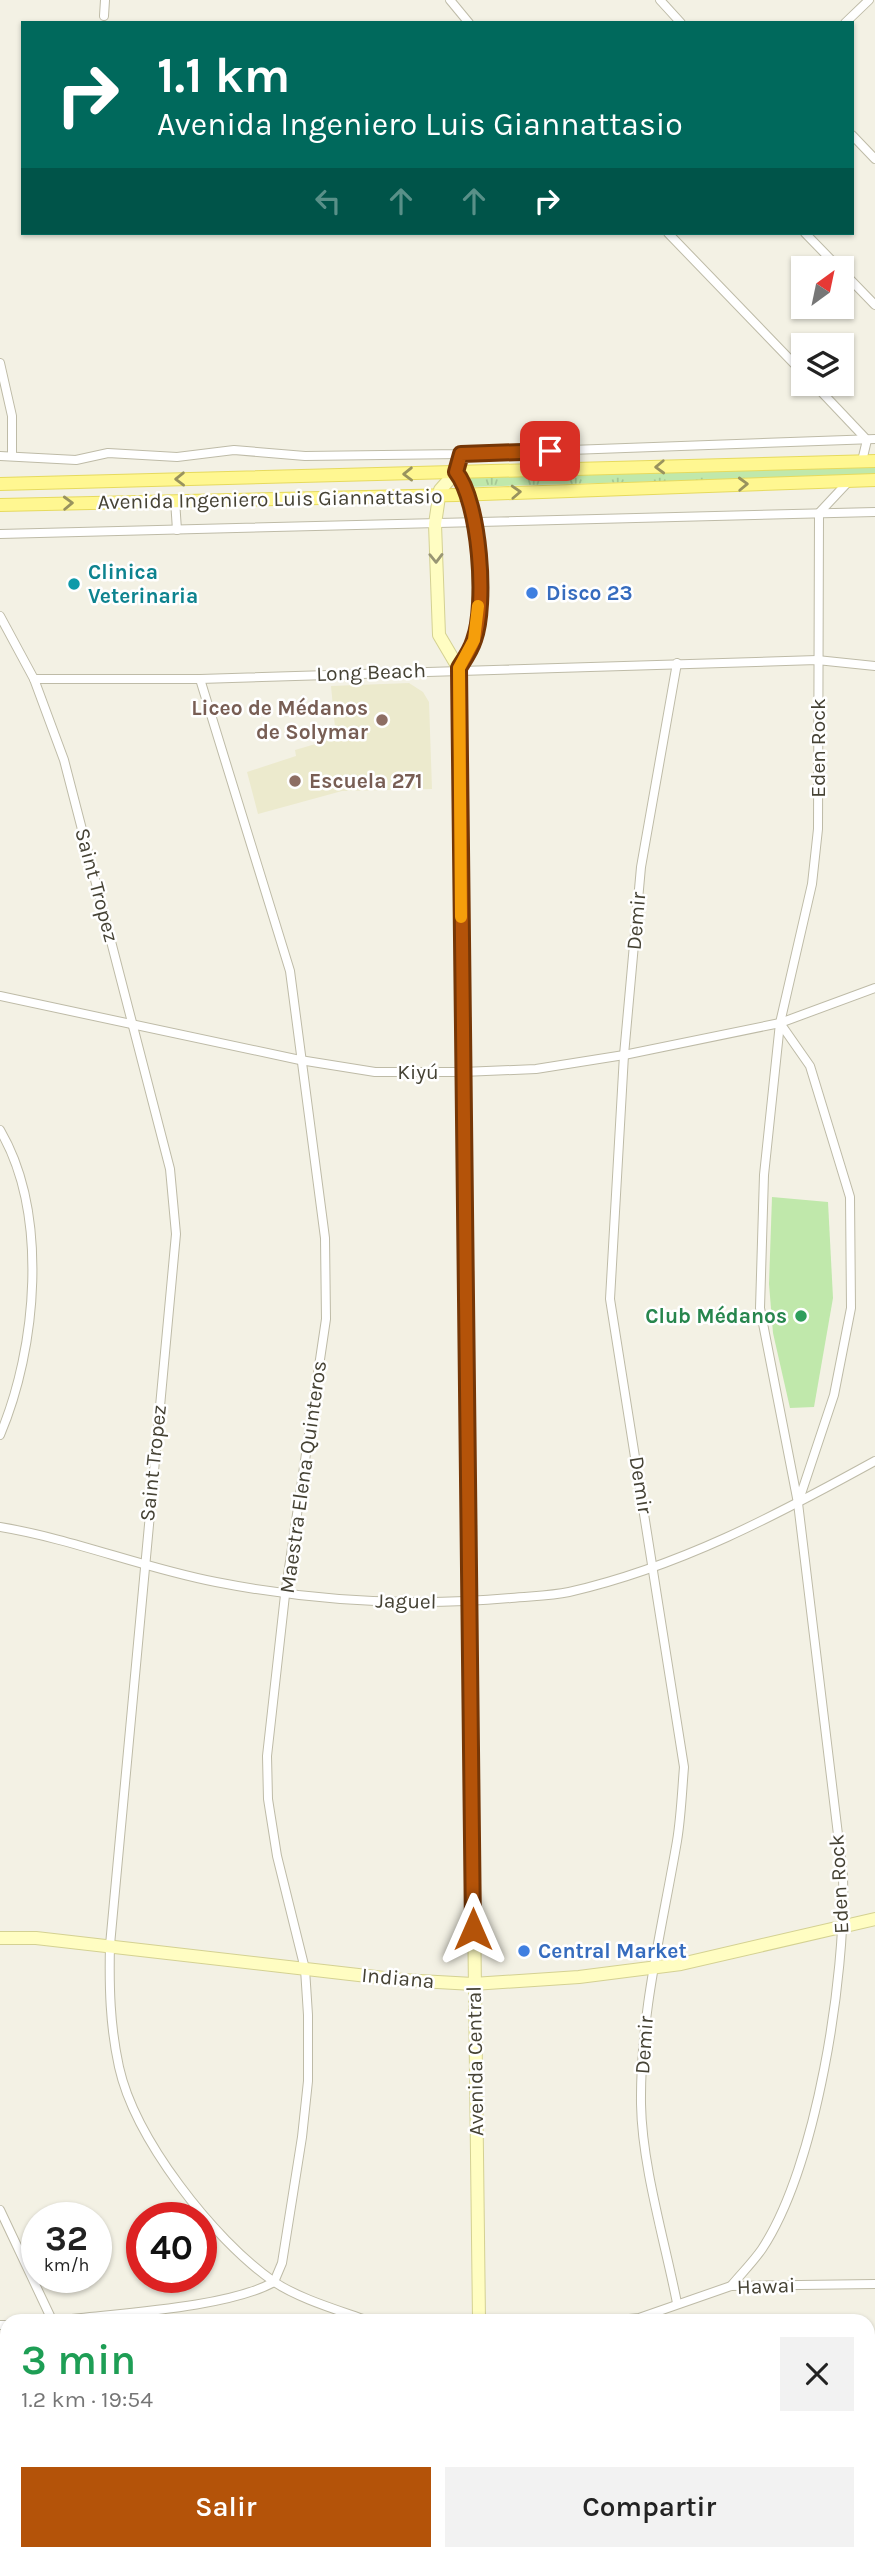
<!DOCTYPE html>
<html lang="es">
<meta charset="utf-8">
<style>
:root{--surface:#fff;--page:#f2f2f2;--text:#222;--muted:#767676;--accent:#b45309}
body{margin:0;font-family:Karla,sans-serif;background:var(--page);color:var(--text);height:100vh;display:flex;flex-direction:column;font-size:26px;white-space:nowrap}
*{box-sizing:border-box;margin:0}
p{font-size:23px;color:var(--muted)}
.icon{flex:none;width:38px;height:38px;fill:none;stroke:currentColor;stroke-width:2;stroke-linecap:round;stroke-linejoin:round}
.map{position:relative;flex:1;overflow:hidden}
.drawer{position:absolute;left:0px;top:2314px;width:875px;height:247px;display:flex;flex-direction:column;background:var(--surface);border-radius:21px 21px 0 0;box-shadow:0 2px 5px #0004}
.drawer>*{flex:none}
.top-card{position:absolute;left:21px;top:21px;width:833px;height:214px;border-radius:0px;box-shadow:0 2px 5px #0004;background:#00695c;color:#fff;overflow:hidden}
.needle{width:46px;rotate:33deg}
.tools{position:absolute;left:791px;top:256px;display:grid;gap:14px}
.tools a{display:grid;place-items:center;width:63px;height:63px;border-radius:0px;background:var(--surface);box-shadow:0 2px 5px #0004;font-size:35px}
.speed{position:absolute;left:21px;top:2202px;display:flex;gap:14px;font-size:35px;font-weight:700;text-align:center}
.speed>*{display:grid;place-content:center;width:91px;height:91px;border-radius:50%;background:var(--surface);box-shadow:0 2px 5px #0004;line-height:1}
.speed small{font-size:18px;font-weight:400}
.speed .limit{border:10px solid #d22;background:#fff;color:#111}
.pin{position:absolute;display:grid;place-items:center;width:60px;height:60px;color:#fff;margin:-30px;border-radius:14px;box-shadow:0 4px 10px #0006}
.me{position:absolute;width:77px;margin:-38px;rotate:0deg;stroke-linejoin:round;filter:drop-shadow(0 0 5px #0008)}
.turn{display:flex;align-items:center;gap:24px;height:147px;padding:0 21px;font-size:32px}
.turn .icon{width:91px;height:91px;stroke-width:2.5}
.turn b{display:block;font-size:49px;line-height:60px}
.lanes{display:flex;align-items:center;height:66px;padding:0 21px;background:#0003;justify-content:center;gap:35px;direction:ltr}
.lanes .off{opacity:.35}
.round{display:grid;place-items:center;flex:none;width:74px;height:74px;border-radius:0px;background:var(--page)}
.head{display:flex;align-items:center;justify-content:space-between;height:119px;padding:0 21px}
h1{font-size:42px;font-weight:600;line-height:52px;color:#1e9e55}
.cta{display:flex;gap:14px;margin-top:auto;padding:14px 21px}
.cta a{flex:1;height:80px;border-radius:0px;background:var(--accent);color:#fff;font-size:28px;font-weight:600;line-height:80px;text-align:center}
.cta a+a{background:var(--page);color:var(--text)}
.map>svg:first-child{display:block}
</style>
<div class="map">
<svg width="875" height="2559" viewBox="0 0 875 2559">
<defs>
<pattern id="grass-tufts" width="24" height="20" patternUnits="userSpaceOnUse" patternTransform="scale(1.75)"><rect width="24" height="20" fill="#c0e8ab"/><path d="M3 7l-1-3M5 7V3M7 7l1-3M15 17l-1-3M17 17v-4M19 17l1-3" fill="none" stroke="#a6c894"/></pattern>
</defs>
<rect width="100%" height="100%" fill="#f3f1e4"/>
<path fill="#eceacd" d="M409,683L423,692L429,702L432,789L342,791L258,814L247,772L296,756L295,750L336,738L331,686Z"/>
<g fill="url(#grass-tufts)">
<path d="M875,466V475L467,487L466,478Z"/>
<path d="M875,2495V2559H500V2553H868V2496Z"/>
<path d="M0,2513H7V2553H155L231,2559H0Z"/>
<path d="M251,2553H469V2559H232Z"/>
</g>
<path fill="#c0e8ab" d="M772,1197L828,1202L833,1298L814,1407L790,1408L773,1333L769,1284Z"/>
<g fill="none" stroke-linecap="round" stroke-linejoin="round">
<defs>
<g id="street">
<path d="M450,0L469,23"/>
<path d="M660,0L681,23"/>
<path d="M104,16L105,0"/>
<path d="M845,23L869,0"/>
<path d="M852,135L875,159"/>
<path d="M668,233L803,373"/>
<path d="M805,233L839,268"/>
<path d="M842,271L875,305"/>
<path d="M0,363L12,416V456"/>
<path d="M813,383L867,440"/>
<path d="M0,456L76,460L108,453L177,457L234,450L305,456L461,454L875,439"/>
<path d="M862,461L867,440"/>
<path d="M175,500L177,530"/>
<path d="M0,534L875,512"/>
<path d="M0,616L34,679L64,760L170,1169L176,1234L110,1945C109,1987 110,2026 119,2067C135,2139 213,2239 273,2281C297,2298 338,2310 366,2320"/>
<path d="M34,679H200L817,660L875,666"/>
<path d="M200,679L290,971L325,1238L326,1319L285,1595L267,1756L268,1799L277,1856L305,1969L308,2015V2081L302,2137L282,2263L274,2282"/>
<path d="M0,996L300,1060L375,1072H462L536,1069L624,1055L780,1023L875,988"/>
<path d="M780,1023L810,1066L850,1197L851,1308L834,1395L799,1500"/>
<path d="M0,1130C49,1214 37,1348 0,1435"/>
<path d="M0,1527C73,1539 143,1568 216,1582C313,1601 412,1607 511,1598C530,1596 550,1596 569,1592C679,1567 777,1515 875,1461"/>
<path d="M0,2210L52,2320"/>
<path d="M731,2286C741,2274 753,2262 762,2249C817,2166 846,1975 843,1876L798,1503L760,1308L764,1175L780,1023L812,884L818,829L819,513L849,481"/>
<path d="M677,2303C665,2242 642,2166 641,2104C640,2014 662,1929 677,1841C681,1817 682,1791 684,1767L610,1299L624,1055L641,867L677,663"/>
<path d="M63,2320C120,2313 227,2308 274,2282"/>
<path d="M619,2320L639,2318L731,2286L875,2284"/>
<path d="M0,2325H7"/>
</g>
<g id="secondary">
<path d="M459,669L439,635L435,524L440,490L456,472C480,501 487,605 474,640C471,650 464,660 459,669L479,2320"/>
<path d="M0,1938H36L402,1980L473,1984L579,1977L681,1964L875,1919"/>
</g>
<g id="primary">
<path d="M0,484L875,461"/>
<path d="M0,505L456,495L875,480"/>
<path d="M868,2462H875"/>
<path d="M868,2475L875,2474"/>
<path d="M0,2483H7"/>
<path d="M0,2497H7"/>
</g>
</defs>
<use href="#street" stroke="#bebba7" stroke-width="10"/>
<use href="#secondary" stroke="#d4d192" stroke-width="14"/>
<use href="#primary" stroke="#e6da5e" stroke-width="14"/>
<use href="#street" stroke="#fff" stroke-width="8"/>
<use href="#secondary" stroke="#fffdc2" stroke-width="12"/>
<use href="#primary" stroke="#fff791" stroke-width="12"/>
</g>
<defs><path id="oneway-chevron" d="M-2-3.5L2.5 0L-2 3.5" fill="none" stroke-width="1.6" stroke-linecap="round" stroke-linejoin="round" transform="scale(1.75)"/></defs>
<g stroke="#99935e">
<use href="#oneway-chevron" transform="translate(660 467) rotate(178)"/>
<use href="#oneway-chevron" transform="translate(408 474) rotate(179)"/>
<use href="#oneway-chevron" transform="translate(180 479) rotate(179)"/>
<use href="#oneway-chevron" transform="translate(743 484) rotate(-2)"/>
<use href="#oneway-chevron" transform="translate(516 492) rotate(-3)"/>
<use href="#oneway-chevron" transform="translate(68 503) rotate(-2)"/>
</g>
<use stroke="#999674" href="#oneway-chevron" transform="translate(436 558) rotate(89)"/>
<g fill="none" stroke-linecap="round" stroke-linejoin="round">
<defs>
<path id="route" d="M473,1929L459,668C464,660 471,650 474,640C487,605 480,502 456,472L461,454L550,451"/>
</defs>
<use href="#route" stroke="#753606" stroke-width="18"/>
<use href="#route" stroke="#b45309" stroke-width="12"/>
<path stroke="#f59e0b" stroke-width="12" d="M461,917L459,668L474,640L478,606"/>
</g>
<circle fill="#0f9aa8" stroke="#fff" stroke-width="2.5" cx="74" cy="584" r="7"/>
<g fill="#3f7fe0" stroke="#fff" stroke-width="2.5">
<circle cx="532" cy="593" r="7"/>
<circle cx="524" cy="1951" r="7"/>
</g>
<g fill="#8d6e63" stroke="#fff" stroke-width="2.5">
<circle cx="382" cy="720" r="7"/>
<circle cx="295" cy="781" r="7"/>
</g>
<circle fill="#2e9e5b" stroke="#fff" stroke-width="2.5" cx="801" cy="1316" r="7"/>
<g text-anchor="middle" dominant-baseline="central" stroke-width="5" stroke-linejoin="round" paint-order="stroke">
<g font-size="21" fill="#454234" stroke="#fff">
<text transform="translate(270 499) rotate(-1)">Avenida Ingeniero Luis Giannattasio</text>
<text transform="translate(371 672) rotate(-2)">Long Beach</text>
<text transform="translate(818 748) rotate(-90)">Eden Rock</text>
<text transform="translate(97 885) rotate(75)">Saint Tropez</text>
<text transform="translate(636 921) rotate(-85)">Demir</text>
<text x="418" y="1072">Kiyú</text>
<text transform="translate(153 1463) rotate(-84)">Saint Tropez</text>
<text transform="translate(303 1477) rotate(-82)">Maestra Elena Quinteros</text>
<text transform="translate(641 1485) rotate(81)">Demir</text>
<text transform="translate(406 1601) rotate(1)">Jaguel</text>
<text transform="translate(839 1884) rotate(-93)">Eden Rock</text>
<text transform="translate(398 1978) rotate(5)">Indiana</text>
<text transform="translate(644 2045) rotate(-86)">Demir</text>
<text transform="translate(475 2061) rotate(-91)">Avenida Central</text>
<text transform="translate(766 2286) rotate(-2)">Hawai</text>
</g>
<g font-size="21" font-weight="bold" fill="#0d838f" stroke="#fff" text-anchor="start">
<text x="88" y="572">Clinica<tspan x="88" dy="24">Veterinaria</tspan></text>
</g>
<g font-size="21" font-weight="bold" fill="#366cbe" stroke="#fff" text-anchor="start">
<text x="546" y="593">Disco 23</text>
<text x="538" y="1951">Central Market</text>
</g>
<g font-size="21" font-weight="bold" fill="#785e54" stroke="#fff" text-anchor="end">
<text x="368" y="708">Liceo de Médanos<tspan x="368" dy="24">de Solymar</tspan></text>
<text x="309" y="781" text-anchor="start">Escuela 271</text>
</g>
<g font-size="21" font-weight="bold" fill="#27864d" stroke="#fff" text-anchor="end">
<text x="787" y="1316">Club Médanos</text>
</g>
</g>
</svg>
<div class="tools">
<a><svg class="needle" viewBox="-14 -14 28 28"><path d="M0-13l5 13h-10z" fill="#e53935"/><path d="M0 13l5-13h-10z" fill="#767676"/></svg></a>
<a><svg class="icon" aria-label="layers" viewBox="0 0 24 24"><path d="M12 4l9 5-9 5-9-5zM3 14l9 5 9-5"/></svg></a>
</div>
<div class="speed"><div>32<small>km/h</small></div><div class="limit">40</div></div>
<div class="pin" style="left:550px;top:451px;background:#d93025"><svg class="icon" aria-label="arrive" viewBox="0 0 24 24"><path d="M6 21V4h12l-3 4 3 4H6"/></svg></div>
<svg class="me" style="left:473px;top:1929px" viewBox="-20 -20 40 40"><path d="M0-17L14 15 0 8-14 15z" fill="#b45309" stroke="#fff" stroke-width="4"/></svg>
<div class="top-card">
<div class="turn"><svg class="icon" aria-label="right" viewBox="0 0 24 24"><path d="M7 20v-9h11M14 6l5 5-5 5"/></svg><div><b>1.1 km</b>Avenida Ingeniero Luis Giannattasio</div></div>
<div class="lanes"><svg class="icon off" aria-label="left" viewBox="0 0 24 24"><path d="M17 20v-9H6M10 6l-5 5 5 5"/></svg><svg class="icon off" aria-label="ahead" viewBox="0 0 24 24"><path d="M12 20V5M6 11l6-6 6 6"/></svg><svg class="icon off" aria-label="ahead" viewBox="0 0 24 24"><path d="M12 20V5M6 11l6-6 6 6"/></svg><svg class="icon" aria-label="right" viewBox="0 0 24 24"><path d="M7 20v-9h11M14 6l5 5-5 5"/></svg></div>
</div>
<section class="drawer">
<div class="head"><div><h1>3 min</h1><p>1.2 km · 19:54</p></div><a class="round"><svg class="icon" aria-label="close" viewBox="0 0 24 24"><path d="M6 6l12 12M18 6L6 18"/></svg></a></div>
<div class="cta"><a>Salir</a><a>Compartir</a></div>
</section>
</div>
